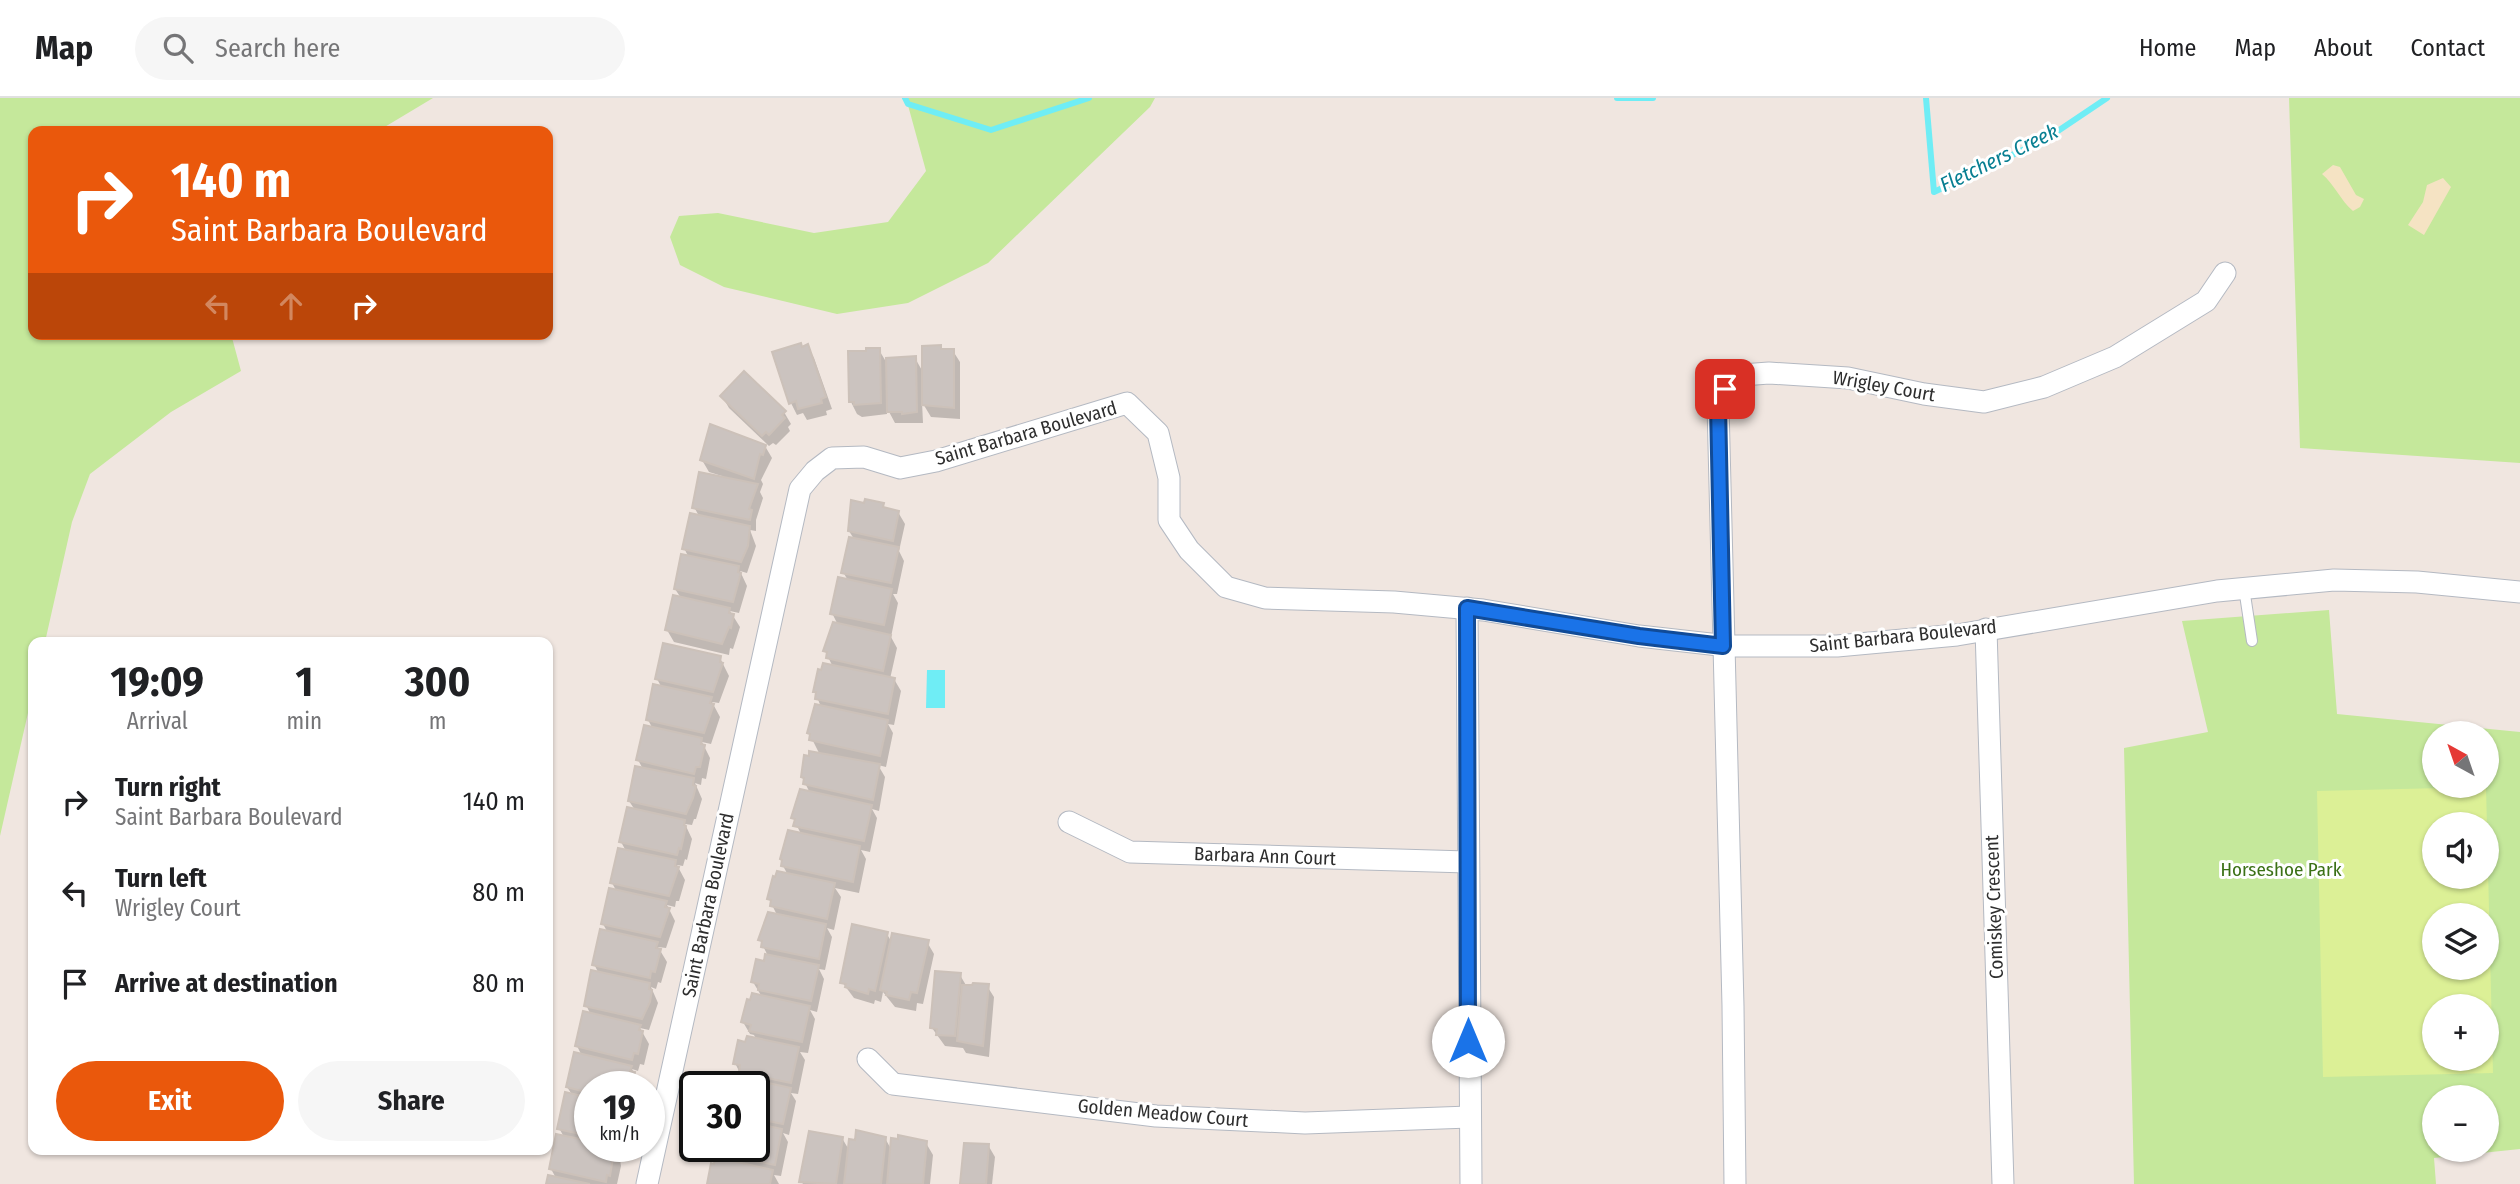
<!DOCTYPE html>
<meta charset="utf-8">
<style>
:root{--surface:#fff;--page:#f6f6f6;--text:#202124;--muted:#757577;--line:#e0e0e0;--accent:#ea580c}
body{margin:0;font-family:"Fira Sans Condensed",sans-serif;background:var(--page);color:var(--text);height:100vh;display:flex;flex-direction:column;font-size:26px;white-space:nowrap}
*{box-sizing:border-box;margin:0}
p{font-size:23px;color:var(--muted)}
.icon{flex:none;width:38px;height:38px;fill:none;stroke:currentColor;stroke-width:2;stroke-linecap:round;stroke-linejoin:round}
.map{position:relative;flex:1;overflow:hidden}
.panel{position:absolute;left:28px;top:539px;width:525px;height:518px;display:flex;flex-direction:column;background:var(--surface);border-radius:14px;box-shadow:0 2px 5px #0004}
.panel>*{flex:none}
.hud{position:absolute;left:28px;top:28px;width:525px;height:214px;border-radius:14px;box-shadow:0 2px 5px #0004;background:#ea580c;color:#fff;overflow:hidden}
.needle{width:46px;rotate:320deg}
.buttons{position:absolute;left:2422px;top:623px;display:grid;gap:14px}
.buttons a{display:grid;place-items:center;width:77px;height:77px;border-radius:50%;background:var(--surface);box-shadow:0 2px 5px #0004;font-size:35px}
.speed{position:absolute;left:574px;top:973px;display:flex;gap:14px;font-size:35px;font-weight:700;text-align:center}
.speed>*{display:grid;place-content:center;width:91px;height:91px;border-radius:50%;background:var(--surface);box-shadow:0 2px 5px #0004;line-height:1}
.speed small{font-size:18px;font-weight:400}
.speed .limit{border:4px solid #111;border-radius:10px;background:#fff;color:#111}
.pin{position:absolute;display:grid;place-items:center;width:60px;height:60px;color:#fff;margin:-30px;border-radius:14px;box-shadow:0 4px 10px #0006}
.me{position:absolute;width:77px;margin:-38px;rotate:0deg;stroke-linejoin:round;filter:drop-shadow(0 0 5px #0008)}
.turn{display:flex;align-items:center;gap:24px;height:147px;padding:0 28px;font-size:32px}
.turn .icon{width:91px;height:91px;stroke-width:2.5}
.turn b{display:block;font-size:49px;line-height:60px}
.lanes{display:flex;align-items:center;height:66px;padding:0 28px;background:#0003;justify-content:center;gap:35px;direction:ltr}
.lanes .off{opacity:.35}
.eta{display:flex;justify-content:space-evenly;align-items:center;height:119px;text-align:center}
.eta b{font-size:42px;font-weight:700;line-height:49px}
.cta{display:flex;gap:14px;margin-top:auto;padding:14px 28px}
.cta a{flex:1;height:80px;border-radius:42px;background:var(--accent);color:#fff;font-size:28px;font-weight:700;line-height:80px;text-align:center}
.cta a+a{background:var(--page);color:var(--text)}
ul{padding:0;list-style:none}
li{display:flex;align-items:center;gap:21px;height:91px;padding:0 28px}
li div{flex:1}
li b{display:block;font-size:26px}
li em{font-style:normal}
header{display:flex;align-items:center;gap:42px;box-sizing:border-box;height:98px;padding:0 35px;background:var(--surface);border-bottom:2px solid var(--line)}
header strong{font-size:33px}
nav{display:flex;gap:38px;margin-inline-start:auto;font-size:24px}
.search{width:490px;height:63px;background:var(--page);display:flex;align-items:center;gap:18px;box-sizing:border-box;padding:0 24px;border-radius:38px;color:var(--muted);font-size:26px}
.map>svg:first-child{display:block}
</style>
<header>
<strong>Map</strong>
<div class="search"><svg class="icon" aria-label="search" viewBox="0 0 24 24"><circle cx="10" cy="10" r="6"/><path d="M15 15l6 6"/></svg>Search here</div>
<nav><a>Home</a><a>Map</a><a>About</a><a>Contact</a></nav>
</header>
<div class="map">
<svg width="2520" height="1086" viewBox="0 0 2520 1086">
<rect width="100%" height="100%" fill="#f0e6e0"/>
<g fill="#c5e89b" fill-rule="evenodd">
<path d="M0,0H433L378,33H33V236H231L241,273L171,314L90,376L72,424L45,544H33V593L0,738Z"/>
<path d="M906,0H1155L1150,9L988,165L908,205L837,216L724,189L680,167L670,139L679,118L718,115L814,135L888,124L926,73Z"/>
<path d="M2289,0H2520V365L2300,350Z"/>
<path d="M2329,512L2337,616L2520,634V1051L2434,1060L2436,1086H2134L2124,650L2208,634L2182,523ZM2434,635H2487V688H2434ZM2434,726H2487V779H2434ZM2434,817H2487V870H2434ZM2434,908H2487V961H2434ZM2434,999H2487V1052H2434Z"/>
</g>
<g fill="#f5e3c3">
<path d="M2333,67L2340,69L2356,97L2364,101L2360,109L2353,113C2340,102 2335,87 2322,76Z"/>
<path d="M2443,80L2451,89L2424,137L2408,127L2423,104L2427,87Z"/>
</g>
<path fill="#dcf096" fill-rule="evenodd" d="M2486,689L2493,975L2323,979L2317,693ZM2487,726V779H2434V726ZM2434,817H2487V870H2434ZM2434,908H2487V961H2434Z"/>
<path fill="#6fedf5" d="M927,572H945V610H926Z"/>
<g fill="#0003">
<path d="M808,249L814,260L832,311L826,313L827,317L807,322L803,315L797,317L791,305L802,251Z"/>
<path d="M940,249L942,253H953L960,264V321L931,319L922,304L923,325H895L887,310V316L862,319L857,316L851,304L850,254L879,252L885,262L915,260L924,276Z"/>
<path d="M722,298L784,314L791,326L788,329L790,333L776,347L773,345L769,348L729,310Z"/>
<path d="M765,348L772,360L761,382L763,386L760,394L763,400L756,422V433L750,432L756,448L747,475L740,473L747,488L739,515L730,513L740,529L733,551L730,550L729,557L674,544L667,532L681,500L675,491L689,460L684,450L699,418L694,409L722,378L709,374L702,362Z"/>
<path d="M883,407L885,412L898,414L905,426L899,453L904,463L897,496H893L898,505L891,539L897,550L890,581H894L901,593L894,627L888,626L893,635L886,669L878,667L885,679L879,713L872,711L877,720L870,754L861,752L866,761L859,795L835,790L841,799L834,832L827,830L832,839L825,872L819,871L824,881L817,914L810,912L815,921L808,955L800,954L805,962L798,996L791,995L796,1003L789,1037L783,1035L788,1044L781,1078L774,1077L779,1086H709L729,1064L719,1048H754V989L741,977L735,965L747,946L756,941L754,937L750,936L743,924L762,899L753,884L765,865L767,856L760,842L777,817L769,801L788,777L783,768L801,736L793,720L810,695L802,679L820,657L809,635L821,609L815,594L833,569L825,553L838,527L832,515L849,484L843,474L854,441L849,433Z"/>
<path d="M720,560L729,578L719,605L712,604L720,619L711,646L702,644L710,660L706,681L702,680L701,687L695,685L702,701L696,721H694L692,727L685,726L692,741L687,762L685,761L683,768L677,767L685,782L679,803H676L675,809L667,807L675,823L666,850L658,849L667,864L661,885L658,884L656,891L651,889L658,905L649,932L640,930L649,946L644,967L640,966L638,973L632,971L641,987L590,989V1048H624L622,1055L616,1053L620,1061L621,1068L617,1086H547L556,1080L551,1071L564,1039L559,1030L573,998L567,989L582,958L577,948L591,917L586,907L599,876L594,866L608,835L603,826L617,794L612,785L626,753L621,744L635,712L629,703L643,671L638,662L653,631L648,622L662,590L657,581Z"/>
<path d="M887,836L892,845L927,844L934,856L923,906L917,905L916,913L895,909L883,894L881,904L875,902L874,906L854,900L842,884Z"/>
<path d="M960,877L967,889L987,888L994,899L989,959L966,955L963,950L945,948L932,930Z"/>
<path d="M842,1040L849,1052L885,1040L892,1053L926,1045L933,1057L930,1086H803L801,1083Z"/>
<path d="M988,1047L995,1059L992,1086H961Z"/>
</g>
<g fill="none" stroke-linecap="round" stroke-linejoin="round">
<g stroke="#6fedf5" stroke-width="6">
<path d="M905,0L908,6L991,32L1089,0"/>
<path d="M1617,0H1653"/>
<path d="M1926,0L1934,94L2046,41L2107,0"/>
</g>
</g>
<g fill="#cbc3bf" stroke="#ccc1b9" stroke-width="2">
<path d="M801,245L802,249L808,246L826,299L821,301L822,305L798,311L796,303L789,306L772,254Z"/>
<path d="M941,247V251H954V310L922,307V248Z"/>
<path d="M866,250H880L881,305L854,307V304H849L848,253H866Z"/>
<path d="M916,258L917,314L902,316V314H887L886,260Z"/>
<path d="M744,273L786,313L782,317L785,320L769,337L766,334L762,338L720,298Z"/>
<path d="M710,326L766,347L763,357L760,356L754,381L700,362Z"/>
<path d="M699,374L758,386L749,411L752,412L750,422L692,410Z"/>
<path d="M865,401L884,405L883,409L899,413L893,443L848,433L851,402L864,405Z"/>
<path d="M690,415L750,428L748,448L741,464L682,451Z"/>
<path d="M849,439L899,449L891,485L841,475Z"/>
<path d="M681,456L739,468L738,474L741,475L733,504L674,491Z"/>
<path d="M838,479L892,491L884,527L830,516Z"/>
<path d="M673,497L730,510L729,515L734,516L731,530L729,529L722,546L665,532Z"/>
<path d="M833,524L891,537L883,573L826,560L827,554L823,553Z"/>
<path d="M663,545L721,558L720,564L723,565L713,594L655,581Z"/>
<path d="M823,565L895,580L888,616L815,601L816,594H813L818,571L821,572Z"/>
<path d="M653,586L712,599L710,605L714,606L704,635L646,622Z"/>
<path d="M815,606L888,622L880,658L809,642L810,636L807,635Z"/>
<path d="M644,627L702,640L701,646L705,647L700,669H696L694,676L636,662Z"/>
<path d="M809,653L880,666L873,702L803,686L804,680L801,679L804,657L809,658Z"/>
<path d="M635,668L694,680L693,687L696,688L693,700L686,716L628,703Z"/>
<path d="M800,691L872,707L864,743L793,728L795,721L791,720Z"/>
<path d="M627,709L685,722L684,727L686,728L681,751L679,750L677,757L619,744Z"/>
<path d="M788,732L860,748L853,784L781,768L782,762L780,761Z"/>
<path d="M618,750L676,762L675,768L679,769L669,798L610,785Z"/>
<path d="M777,773L835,785L827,821L770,808L771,802L767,801L773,778L775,779Z"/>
<path d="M609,790L667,803L665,809L670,810L660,839L601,826Z"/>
<path d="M768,814L826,826L819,861L761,849L762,843L758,842Z"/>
<path d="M852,826L888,834L875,893L869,891L868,896L845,889L846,886L840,885Z"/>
<path d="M600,831L658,844L656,850L661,851L655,874L651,873L650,880L592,867Z"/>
<path d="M892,835L929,842L917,895L911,894L909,902L886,897L887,894L880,892Z"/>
<path d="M765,856L819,867L811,903L758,892L759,886L751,884L756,861L764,863Z"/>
<path d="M591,872L650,885L649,891L652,892L650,904L642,921L584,908Z"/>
<path d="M935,873L961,875L955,938L936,937L937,931L930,930Z"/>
<path d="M973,885L989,886L983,948L957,943L962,887H972Z"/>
<path d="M752,895L810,908L802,944L749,933L751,927L741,924L747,901L750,902Z"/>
<path d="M583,913L641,927L639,932L643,933L638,956L634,955L632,962L575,948Z"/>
<path d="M747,938L799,949L791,985L739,974L740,967L733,966L738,942L745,944Z"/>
<path d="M574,954L632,968L630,973L635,974L632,987L630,989H590V995L566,989Z"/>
<path d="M732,977L791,990L783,1026L754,1020V989H728Z"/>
<path d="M565,994L590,1000V1038L557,1031Z"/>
<path d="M754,1025L782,1031L775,1067L723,1056L724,1049L719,1048H754Z"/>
<path d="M856,1032L886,1039L881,1086H844L849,1041L855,1042Z"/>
<path d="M809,1033L843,1039L836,1086L799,1084Z"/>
<path d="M556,1036L590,1043V1048H615L610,1078L607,1077L606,1084L549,1071Z"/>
<path d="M898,1037L927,1043L923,1086H887L891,1040L898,1041Z"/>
<path d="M964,1045L989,1046L986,1086H960Z"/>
<path d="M715,1059L773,1072L770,1086H707L711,1065L714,1066Z"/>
<path d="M548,1077L590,1086H546Z"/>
</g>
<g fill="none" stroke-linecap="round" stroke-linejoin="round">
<defs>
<path id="service" d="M2244,490L2252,543"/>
<g id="minor">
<path d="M1467,510L1471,1086"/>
<path d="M1986,531L2003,1086"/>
<path d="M1069,724L1130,754L1467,764"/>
<path d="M868,961L893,986L1156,1018L1305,1025L1469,1019"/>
<path d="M647,1086L800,391L815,373L832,360L864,359L900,370L936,363L1127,305L1158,335L1169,380V422L1189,452L1226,489L1265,500L1394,504L1483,512L1639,538L1728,548H1837L1957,537L2217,493L2334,482L2417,484L2520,494"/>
<path d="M1735,1086L1733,908L1718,307L1725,291L1742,277L1769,275L1848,280L1924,296L1984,304L2044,289L2115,259L2206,203L2225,175"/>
</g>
</defs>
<use href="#service" stroke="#b4b9c2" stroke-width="12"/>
<use href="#minor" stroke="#b4b9c2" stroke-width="23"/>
<use href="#service" stroke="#fff" stroke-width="10"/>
<use href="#minor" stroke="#fff" stroke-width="21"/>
</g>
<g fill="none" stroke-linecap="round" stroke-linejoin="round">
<defs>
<path id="route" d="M1468,943L1467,510L1639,538L1723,548L1718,307L1725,291"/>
</defs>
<use href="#route" stroke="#114b97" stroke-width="18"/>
<use href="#route" stroke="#1a73e8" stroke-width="12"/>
</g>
<g text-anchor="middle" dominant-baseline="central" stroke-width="6" stroke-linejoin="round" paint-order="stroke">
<g font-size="19" fill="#2e2e2e" stroke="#fff">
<text transform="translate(1884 288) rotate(10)">Wrigley Court</text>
<text transform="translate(1026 335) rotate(-16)">Saint Barbara Boulevard</text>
<text transform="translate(1903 538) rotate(-6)">Saint Barbara Boulevard</text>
<text transform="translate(1265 758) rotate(2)">Barbara Ann Court</text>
<text transform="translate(708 807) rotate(-78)">Saint Barbara Boulevard</text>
<text transform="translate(1994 809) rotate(-92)">Comiskey Crescent</text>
<text transform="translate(1163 1015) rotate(5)">Golden Meadow Court</text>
</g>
<g font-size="19" fill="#3c7117" stroke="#fff">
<text x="2281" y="771">Horseshoe Park</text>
</g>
<g font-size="21" font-style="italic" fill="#087f92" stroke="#fff">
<text transform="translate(1999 60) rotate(-26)">Fletchers Creek</text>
</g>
</g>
</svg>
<div class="buttons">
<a><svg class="needle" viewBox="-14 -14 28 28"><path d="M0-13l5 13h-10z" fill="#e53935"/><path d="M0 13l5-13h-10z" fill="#757577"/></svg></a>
<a><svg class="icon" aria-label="sound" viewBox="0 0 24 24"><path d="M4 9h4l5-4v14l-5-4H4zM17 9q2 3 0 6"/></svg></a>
<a><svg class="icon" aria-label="layers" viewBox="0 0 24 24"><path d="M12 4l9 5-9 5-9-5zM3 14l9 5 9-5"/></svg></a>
<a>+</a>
<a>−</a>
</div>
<div class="speed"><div>19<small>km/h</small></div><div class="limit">30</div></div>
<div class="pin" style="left:1725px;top:291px;background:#d93025"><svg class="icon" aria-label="arrive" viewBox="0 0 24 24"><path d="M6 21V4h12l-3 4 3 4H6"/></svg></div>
<svg class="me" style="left:1468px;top:943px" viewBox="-20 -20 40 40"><circle r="19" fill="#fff"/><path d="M0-13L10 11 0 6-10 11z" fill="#1a73e8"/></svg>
<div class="hud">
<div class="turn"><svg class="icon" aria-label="right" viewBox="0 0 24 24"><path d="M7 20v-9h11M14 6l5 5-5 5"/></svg><div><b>140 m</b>Saint Barbara Boulevard</div></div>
<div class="lanes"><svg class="icon off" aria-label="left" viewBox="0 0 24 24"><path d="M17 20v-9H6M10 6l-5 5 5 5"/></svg><svg class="icon off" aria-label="ahead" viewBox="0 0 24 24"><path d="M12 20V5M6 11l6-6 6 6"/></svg><svg class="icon" aria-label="right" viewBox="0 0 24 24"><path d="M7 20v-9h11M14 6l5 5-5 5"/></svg></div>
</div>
<section class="panel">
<div class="eta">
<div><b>19:09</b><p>Arrival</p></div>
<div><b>1</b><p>min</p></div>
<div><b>300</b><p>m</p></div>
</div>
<ul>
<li><svg class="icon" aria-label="right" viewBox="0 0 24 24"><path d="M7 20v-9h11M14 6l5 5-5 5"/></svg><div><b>Turn right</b><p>Saint Barbara Boulevard</p></div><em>140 m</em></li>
<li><svg class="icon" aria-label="left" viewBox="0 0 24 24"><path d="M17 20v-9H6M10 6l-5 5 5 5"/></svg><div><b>Turn left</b><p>Wrigley Court</p></div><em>80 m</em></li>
<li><svg class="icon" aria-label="arrive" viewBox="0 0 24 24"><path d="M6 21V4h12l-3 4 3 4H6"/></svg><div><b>Arrive at destination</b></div><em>80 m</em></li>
</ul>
<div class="cta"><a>Exit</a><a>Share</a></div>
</section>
</div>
